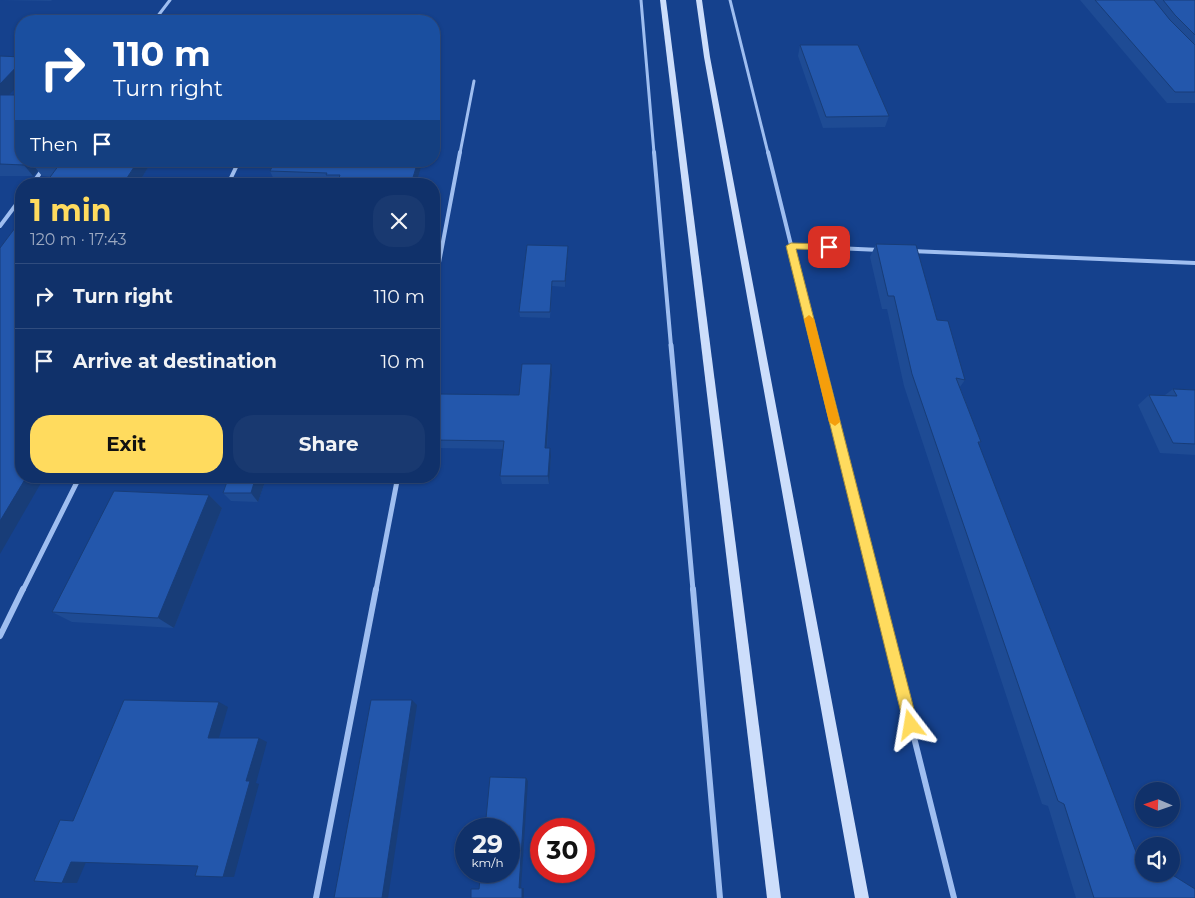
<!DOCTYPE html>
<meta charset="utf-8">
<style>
:root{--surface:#10316a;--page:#193970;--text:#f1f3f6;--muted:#9ca9c1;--line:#304c7e;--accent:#ffdb5e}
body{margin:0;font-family:Montserrat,sans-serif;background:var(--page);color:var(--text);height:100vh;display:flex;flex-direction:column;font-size:19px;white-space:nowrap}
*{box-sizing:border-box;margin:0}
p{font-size:16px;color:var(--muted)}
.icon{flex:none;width:28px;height:28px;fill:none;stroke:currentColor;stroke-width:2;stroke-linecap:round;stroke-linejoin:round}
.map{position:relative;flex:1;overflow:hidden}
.details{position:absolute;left:15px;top:178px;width:425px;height:305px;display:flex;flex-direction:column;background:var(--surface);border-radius:20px;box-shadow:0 1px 4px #0004,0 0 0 1px var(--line)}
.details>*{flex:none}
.hud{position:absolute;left:15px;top:15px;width:425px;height:152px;border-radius:20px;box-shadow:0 1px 4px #0004,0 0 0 1px var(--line);background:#1a4fa0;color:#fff;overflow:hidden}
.needle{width:32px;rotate:272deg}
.tools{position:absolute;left:1135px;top:782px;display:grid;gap:10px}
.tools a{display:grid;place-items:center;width:45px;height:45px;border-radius:50%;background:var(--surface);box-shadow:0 1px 4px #0004,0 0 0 1px var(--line);font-size:25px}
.speed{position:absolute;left:455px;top:818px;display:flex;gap:10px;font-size:25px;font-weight:700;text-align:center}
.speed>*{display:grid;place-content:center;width:65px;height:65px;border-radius:50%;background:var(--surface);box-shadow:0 1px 4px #0004,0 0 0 1px var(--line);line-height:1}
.speed small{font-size:12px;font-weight:400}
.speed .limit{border:8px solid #d22;background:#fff;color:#111}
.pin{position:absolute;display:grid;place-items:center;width:42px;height:42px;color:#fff;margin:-21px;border-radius:10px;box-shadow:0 2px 8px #0006}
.me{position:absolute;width:55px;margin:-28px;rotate:346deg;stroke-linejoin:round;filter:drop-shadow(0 0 4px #0008)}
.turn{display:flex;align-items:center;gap:18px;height:105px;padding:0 15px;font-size:22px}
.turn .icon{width:65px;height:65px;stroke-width:2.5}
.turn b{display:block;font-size:35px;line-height:42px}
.then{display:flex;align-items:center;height:48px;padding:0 15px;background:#0003;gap:10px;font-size:19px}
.round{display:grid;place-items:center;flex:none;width:52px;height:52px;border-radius:20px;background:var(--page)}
.summary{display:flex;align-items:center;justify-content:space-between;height:85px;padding:0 15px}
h1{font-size:30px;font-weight:700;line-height:38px;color:var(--accent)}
.primary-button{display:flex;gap:10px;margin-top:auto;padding:10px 15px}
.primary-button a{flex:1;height:58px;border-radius:20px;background:var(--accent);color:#111;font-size:20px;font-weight:700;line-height:58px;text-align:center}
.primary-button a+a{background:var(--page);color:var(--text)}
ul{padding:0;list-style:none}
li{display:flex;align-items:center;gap:15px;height:65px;padding:0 15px;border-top:1px solid var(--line)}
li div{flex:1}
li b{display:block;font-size:19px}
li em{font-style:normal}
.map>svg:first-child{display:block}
</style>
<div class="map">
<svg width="1195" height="898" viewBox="0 0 1195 898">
<rect width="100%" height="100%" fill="#15418d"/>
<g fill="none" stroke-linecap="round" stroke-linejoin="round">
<g stroke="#9fbef0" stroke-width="3">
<path d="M641,0L654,153"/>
<path d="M730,0L768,153"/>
<path d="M154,21L170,0"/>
<path d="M460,153L474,81"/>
</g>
<g stroke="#9fbef0" stroke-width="4">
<path d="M654,152L671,346"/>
<path d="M768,152L816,346"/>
<path d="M32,184L49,161"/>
<path d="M228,184L239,161"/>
<path d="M0,226L21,198"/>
<path d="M791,246L880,250"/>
<path d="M911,251L1195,263"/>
<path d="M434,289L460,152"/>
</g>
<g stroke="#9fbef0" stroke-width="5">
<path d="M671,345L693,590"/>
<path d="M816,345L877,590"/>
<path d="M23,590L80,476"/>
<path d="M376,590L398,476"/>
</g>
<g stroke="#9fbef0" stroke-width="6">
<path d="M693,589L720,898"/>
<path d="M877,589L954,898"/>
<path d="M0,636L23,589"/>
<path d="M316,898L376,589"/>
</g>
<g fill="#cddefb" fill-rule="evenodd">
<path d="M660,0H666L781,898H767Z"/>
<path d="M696,0H702L710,57L869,898H855L704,57Z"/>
</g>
</g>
<g fill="#1e4b94">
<path d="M0,0H52L51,1Z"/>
<path d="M1080,0H1195V103H1167Z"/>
<path d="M800,45L889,116L885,127L823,128L798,56Z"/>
<path d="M0,56L9,95L21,161H152L138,184H45L51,177L42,176L38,171L33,176H0Z"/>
<path d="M275,161H423L416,184H330L329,182L274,180L270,171Z"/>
<path d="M876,244L937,320L965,380L960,387L981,442L978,445L1136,852L1195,898H1076L1048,806L1042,804L904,386L887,309H882L870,257Z"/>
<path d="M568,252L565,287L552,286L550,318L520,317L519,312Z"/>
<path d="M551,364L552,373L547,448L551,456L549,484H502L500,476L503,449L434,448V423L519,395Z"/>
<path d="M1173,389L1195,390V455L1160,453L1138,405L1149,395H1165Z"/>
<path d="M267,476L258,502L231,501L223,493Z"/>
<path d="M209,495L222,508L174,628L72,622L52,612Z"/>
</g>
<g fill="#183d78">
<path d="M21,62V82L0,105V84Z"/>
<path d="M27,161H46L33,165L38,171L33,176L24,165Z"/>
<path d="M138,161H152L138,184H123Z"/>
<path d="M418,161H423L416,184H411Z"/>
<path d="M568,246V252L565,287V281Z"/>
<path d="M551,364L552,373L546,456L545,448Z"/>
<path d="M550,448L551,456L549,484L548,476Z"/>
<path d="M27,476H45L0,554V521Z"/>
<path d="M256,476H267L258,502L251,493Z"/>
<path d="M209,495L222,508L174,628L158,618Z"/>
<path d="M412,700L417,705L388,898H382Z"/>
<path d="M219,702L228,707L218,741L208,738Z"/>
<path d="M259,738L267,742L256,783L259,784L234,877H223L246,781Z"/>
<path d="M526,778L528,781L521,888H519Z"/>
<path d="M71,862H86L77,883H62Z"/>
<rect x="522" y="888" width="2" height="10"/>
</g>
<g fill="#2357ac" stroke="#183d78">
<path d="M1095,0H1154L1170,20L1195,45V92H1175Z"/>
<path d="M1163,0H1195V35L1175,15Z"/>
<path d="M800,45H858L889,116L826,117Z"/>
<path d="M0,56L21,57V62L0,84Z"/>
<path d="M0,95H21V161H27L24,165L0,164Z"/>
<path d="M36,161H138L123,184H45L59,165H33Z"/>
<path d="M275,161H418L411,184H337L340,175H326L327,173L270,171Z"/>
<path d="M21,220V476H27L0,521V248Z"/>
<path d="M876,244L916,245L937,320L948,321L965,380L956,378L981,442H978L1136,852L1144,857V874H1171L1195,889V898H1094L1064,804L1058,801L912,374L894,296H888Z"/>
<path d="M527,245L568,246L565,281H552L550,312H519Z"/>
<path d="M522,364H551L545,448H550L548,476H500L504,441L434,440V423L439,394L519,395Z"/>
<path d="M1173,389L1195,390V444L1173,443L1149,395L1177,396Z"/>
<path d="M229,476H256L251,493H223Z"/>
<path d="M114,491L209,495L158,618L52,612Z"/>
<path d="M124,700L219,702L208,738H259L246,781H250L223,877L195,876L198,866L71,862L62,883L34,881L60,820L73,821Z"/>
<path d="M371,700H412L382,898H334Z"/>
<path d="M490,777L526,778L519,888H522V898H471V889H479L481,871H509V829H485Z"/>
</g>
<path fill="#ffdb5e" stroke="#a68e3d" d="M791,243L829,244L834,247L829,250L796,249L918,725L916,730L911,733L906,730L904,725L786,246Z"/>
<path fill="#f59e0b" d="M809,315L814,319L840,422L835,426L829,422L804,319Z"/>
</svg>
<div class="tools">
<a><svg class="needle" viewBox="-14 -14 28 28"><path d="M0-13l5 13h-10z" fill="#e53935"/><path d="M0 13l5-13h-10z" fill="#9ca9c1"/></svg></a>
<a><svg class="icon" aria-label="sound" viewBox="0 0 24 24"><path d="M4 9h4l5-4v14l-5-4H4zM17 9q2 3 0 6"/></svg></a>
</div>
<div class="speed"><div>29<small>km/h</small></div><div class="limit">30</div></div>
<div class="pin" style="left:829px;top:247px;background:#d93025"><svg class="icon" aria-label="arrive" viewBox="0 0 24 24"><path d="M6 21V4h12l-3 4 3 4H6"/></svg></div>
<svg class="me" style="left:911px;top:725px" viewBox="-20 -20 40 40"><path d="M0-17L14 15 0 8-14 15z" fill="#ffdb5e" stroke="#fff" stroke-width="4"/></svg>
<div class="hud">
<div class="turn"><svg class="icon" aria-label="right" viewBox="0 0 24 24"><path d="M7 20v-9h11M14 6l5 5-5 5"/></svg><div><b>110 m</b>Turn right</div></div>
<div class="then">Then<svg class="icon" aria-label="arrive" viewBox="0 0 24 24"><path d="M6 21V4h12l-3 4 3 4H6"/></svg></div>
</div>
<section class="details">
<div class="summary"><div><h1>1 min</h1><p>120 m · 17:43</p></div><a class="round"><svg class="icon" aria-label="close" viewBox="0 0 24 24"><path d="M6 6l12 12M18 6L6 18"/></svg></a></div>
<ul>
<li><svg class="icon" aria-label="right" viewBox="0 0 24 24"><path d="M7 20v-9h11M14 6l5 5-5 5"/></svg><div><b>Turn right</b></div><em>110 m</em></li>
<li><svg class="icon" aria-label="arrive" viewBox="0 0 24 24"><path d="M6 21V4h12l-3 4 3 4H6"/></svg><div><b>Arrive at destination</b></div><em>10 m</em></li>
</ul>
<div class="primary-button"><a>Exit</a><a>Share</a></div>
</section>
</div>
